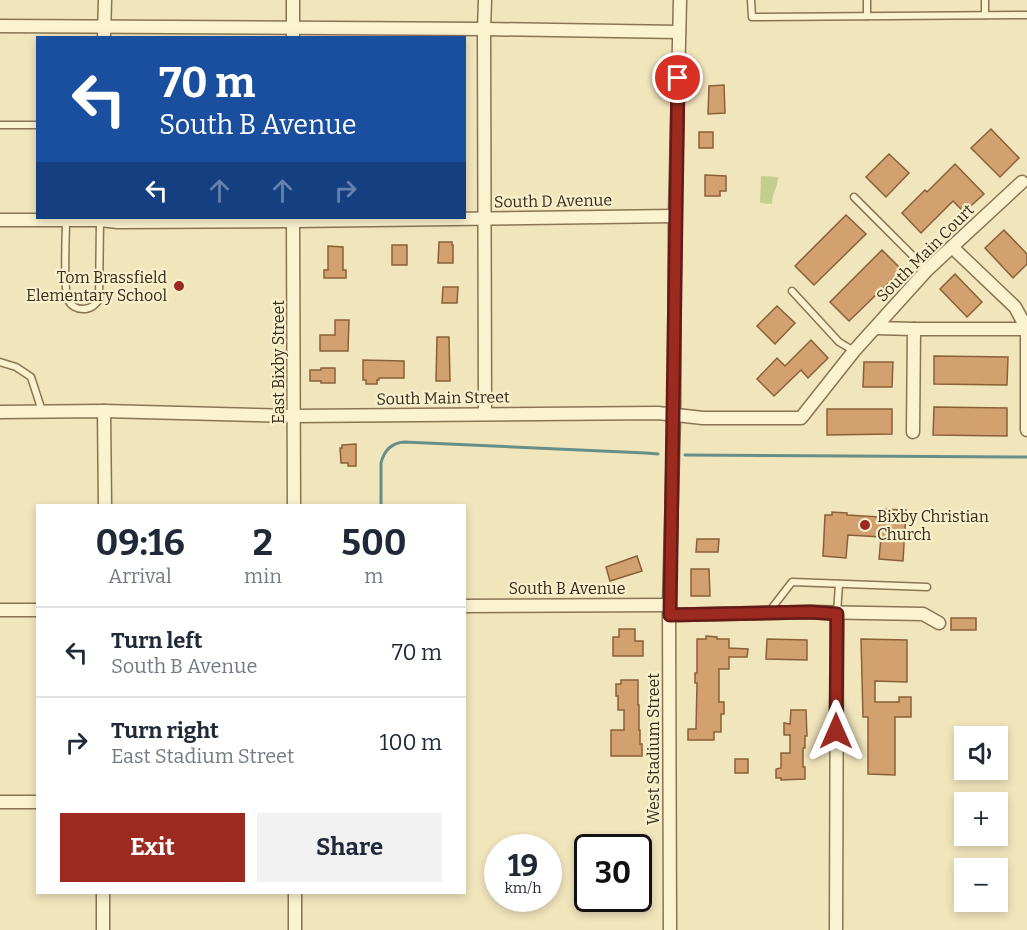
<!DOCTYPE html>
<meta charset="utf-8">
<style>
:root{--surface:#fff;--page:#f2f2f3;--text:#1f2937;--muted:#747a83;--line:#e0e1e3;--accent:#9c2a20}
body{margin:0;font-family:Bitter,serif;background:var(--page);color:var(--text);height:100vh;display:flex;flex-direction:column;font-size:22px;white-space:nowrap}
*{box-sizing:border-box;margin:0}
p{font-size:20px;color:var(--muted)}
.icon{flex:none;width:33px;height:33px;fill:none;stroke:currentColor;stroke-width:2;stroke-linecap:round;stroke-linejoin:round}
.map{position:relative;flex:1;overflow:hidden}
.sheet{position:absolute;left:36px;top:504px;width:430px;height:390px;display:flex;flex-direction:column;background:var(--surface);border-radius:0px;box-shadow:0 3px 9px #0003}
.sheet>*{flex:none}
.hud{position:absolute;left:36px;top:36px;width:430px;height:183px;border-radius:0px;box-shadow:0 3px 9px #0003;background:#1a4fa0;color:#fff;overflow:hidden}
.tools{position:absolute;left:954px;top:726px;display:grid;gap:12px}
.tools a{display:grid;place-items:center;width:54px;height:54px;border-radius:0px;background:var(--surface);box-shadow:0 3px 9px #0003;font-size:30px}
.speed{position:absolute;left:484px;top:834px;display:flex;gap:12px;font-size:30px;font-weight:700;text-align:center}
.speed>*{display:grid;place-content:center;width:78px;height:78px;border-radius:50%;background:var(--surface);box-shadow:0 3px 9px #0003;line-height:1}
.speed small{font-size:15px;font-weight:400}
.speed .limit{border:3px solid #111;border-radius:9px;background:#fff;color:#111}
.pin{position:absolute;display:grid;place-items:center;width:51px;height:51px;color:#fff;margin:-26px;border:3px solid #fff;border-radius:50%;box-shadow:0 2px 6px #0007}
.me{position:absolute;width:66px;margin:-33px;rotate:0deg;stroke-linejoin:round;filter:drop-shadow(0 0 4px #0008)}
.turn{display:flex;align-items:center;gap:21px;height:126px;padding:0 24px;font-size:27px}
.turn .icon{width:78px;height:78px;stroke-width:2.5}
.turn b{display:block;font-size:42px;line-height:51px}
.lanes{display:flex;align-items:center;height:57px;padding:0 24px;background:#0003;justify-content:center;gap:30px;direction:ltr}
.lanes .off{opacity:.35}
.eta{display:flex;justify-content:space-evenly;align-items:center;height:102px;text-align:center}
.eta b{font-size:36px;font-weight:700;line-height:42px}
.primary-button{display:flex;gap:12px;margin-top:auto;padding:12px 24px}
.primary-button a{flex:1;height:69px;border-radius:0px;background:var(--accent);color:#fff;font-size:24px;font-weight:700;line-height:69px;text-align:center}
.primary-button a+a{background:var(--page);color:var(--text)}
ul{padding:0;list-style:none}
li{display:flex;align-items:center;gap:18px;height:90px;padding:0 24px;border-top:2px solid var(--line)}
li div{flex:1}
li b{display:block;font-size:22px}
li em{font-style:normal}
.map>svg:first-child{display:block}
</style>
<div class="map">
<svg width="1027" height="930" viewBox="0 0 1027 930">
<rect width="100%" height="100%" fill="#f1e5bc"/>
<path fill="#c2cf8f" d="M761,176L778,177C778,187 772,193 772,204L760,203Z"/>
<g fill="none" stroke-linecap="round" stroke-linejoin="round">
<g stroke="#678f89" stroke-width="3">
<path d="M685,455L1027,457"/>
<path d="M381,506V463C384,451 391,443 404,442L646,453L658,454"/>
</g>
</g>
<g fill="#d2a16f" stroke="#8a6039" stroke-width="1.5">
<path d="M724,85L725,113L708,114L709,86Z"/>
<path d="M991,129L1019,158L1000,177L971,148Z"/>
<rect x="699" y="132" width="14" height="16"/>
<path d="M889,154L909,173L886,197L866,177Z"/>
<path d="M955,164L984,194L964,212L953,201L921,233L902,213L925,190L927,192Z"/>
<path d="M705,175L726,176V191H720V196H705Z"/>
<path d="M846,215L866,234L814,285L795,266Z"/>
<path d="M1004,230L1027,254V264L1013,278L985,248Z"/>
<path d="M439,242H452V245H453V263H438Z"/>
<rect x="392" y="245" width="15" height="20"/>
<path d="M328,246L343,247V270H346V278H324V270H328Z"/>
<path d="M882,250L902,270L849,321L830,302Z"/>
<path d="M955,274L982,302L967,317L940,289Z"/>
<path d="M443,287H458L457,303H442Z"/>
<path d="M777,306L795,323L775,344L757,326Z"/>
<path d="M335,320H349L348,351H320V335H335Z"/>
<path d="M437,337H449L450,381H436Z"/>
<path d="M811,340L828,358L808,378L801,370L774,396L757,379L777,358L785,366Z"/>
<path d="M934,356L1008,357L1007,385L934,384Z"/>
<path d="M363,360L404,361V378H379V380H377V384H366V380H363Z"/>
<path d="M864,362H893L892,387H863Z"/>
<path d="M321,368H335V383H321V381H310V370H321Z"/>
<path d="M934,407L1007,408V436L933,435Z"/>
<path d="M827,409H892V434L827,435Z"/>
<path d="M356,444V466H348V463H341L340,448H342V445Z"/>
<path d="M881,509L906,510L903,561L879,559L881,537L848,535L846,558L823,556L825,515H832V512L847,513V515L880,517Z"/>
<path d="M697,539H719L718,552H696Z"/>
<path d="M637,556L642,571L610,581L606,567Z"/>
<path d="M691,569H709L710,596H691Z"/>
<rect x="951" y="618" width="25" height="12"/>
<path d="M619,629H635V641H643V656H613V637H619Z"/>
<path d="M706,636L717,637V639H729V648L748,649L747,657H729V669H719V702H724V714H721V732H714V740H688V729H696L697,683H695V673H697V639H706Z"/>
<path d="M767,639L807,640V660L766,659Z"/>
<path d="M861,639L907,640V682L875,681V702H899V697H911V717H895V775L868,774V717H863Z"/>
<path d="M621,680H638V705H639V730H640V744H642V756H611V730H624V710H618V696H616V684H621Z"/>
<path d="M791,710H806L807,736H805V748H803V767H805V779L781,780V778H776V769L781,768V753H790V735H784V723L790,724Z"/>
<rect x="735" y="759" width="13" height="14"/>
</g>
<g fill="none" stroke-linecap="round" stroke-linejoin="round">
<defs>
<g id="lane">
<path d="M751,0L752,17L1027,15"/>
<path d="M867,0V16"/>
<path d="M985,0V15"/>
<path d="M0,125H38"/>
<path d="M854,197L927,270"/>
<path d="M66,220C66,236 63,289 68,300C71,306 77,309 83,309C91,309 95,305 99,300L100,220"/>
<path d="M792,291L839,342L854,351"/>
<path d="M0,362L16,367L31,377L42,411"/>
<path d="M768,613L792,582L927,587"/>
<path d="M837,613L839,584"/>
</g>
<g id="street">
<path d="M293,0V38"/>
<path d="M0,26L484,29L679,32"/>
<path d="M104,38L105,0"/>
<path d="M293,218L294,506"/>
<path d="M0,220H100L118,222L293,221L675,216"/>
<path d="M952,247L1015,307L1027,329"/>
<path d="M875,328L914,329L913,432"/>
<path d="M914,329H1027V430"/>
<path d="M104,411L105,506"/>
<path d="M0,412L104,411L295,416L658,413L703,418H801L854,351L927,270L1022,182"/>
<path d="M485,413L484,29L485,0"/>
<path d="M465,606L669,605"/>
<path d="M0,610H38"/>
<path d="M670,615L811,612L923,614L939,623"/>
<path d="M0,802H38"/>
<path d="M295,892V930"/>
<path d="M103,930V892"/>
<path d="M670,930L669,605L674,415L675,216L680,0"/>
<path d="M836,930L837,614"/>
</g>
</defs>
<use href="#lane" stroke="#897554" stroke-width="9"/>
<use href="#street" stroke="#897554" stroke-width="15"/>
<use href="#lane" stroke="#fbf2cf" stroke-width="6"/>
<use href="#street" stroke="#fbf2cf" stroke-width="12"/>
</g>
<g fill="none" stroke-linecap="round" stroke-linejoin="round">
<defs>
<path id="route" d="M678,78L670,615L811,612L837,614L836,731"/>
</defs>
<use href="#route" stroke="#651b15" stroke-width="15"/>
<use href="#route" stroke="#9c2a20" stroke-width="10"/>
</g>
<g fill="#9c2a20" stroke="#f8efcc" stroke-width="2">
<circle cx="179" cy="286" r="6"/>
<circle cx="865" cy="525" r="6"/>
</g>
<g text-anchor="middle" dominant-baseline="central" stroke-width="4.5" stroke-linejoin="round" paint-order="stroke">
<g font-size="16" fill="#372b1a" stroke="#f8efcc">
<text transform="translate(553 201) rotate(-1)">South D Avenue</text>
<text transform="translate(925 253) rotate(-45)">South Main Court</text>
<text transform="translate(278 362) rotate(-90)">East Bixby Street</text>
<text transform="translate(443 398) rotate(-1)">South Main Street</text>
<text x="567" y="588">South B Avenue</text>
<text transform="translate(653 749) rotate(-90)">West Stadium Street</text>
</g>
<g font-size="16" fill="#372b1a" stroke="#f8efcc" text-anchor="end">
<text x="167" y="277">Tom Brassfield<tspan x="167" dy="18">Elementary School</tspan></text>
<text x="877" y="516" text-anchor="start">Bixby Christian<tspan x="877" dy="18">Church</tspan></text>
</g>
</g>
</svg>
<div class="tools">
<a><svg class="icon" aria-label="sound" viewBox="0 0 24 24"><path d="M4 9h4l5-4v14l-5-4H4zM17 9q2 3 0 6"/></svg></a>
<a>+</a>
<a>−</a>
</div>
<div class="speed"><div>19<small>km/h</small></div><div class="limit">30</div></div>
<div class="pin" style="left:678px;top:78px;background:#d93025"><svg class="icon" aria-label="arrive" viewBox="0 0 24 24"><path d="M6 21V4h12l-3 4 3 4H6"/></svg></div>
<svg class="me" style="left:836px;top:731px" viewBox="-20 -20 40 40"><path d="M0-17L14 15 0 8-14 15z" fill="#9c2a20" stroke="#fff" stroke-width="4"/></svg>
<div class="hud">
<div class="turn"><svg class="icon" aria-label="left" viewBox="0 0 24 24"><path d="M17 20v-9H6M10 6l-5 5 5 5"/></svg><div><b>70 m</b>South B Avenue</div></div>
<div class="lanes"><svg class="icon" aria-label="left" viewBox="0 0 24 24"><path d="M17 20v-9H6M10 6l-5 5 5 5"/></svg><svg class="icon off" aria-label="ahead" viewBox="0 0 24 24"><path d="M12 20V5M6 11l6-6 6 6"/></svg><svg class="icon off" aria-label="ahead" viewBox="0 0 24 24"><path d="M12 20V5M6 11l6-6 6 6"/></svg><svg class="icon off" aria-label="right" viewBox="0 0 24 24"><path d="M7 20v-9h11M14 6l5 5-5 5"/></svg></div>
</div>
<section class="sheet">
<div class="eta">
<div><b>09:16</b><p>Arrival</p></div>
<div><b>2</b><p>min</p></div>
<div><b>500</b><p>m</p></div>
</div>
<ul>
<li><svg class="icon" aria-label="left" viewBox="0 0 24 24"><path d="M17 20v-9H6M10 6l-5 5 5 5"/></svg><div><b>Turn left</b><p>South B Avenue</p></div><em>70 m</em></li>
<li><svg class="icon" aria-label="right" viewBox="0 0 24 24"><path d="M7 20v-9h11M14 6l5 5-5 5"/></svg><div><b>Turn right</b><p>East Stadium Street</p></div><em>100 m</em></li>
</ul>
<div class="primary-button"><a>Exit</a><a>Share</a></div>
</section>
</div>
